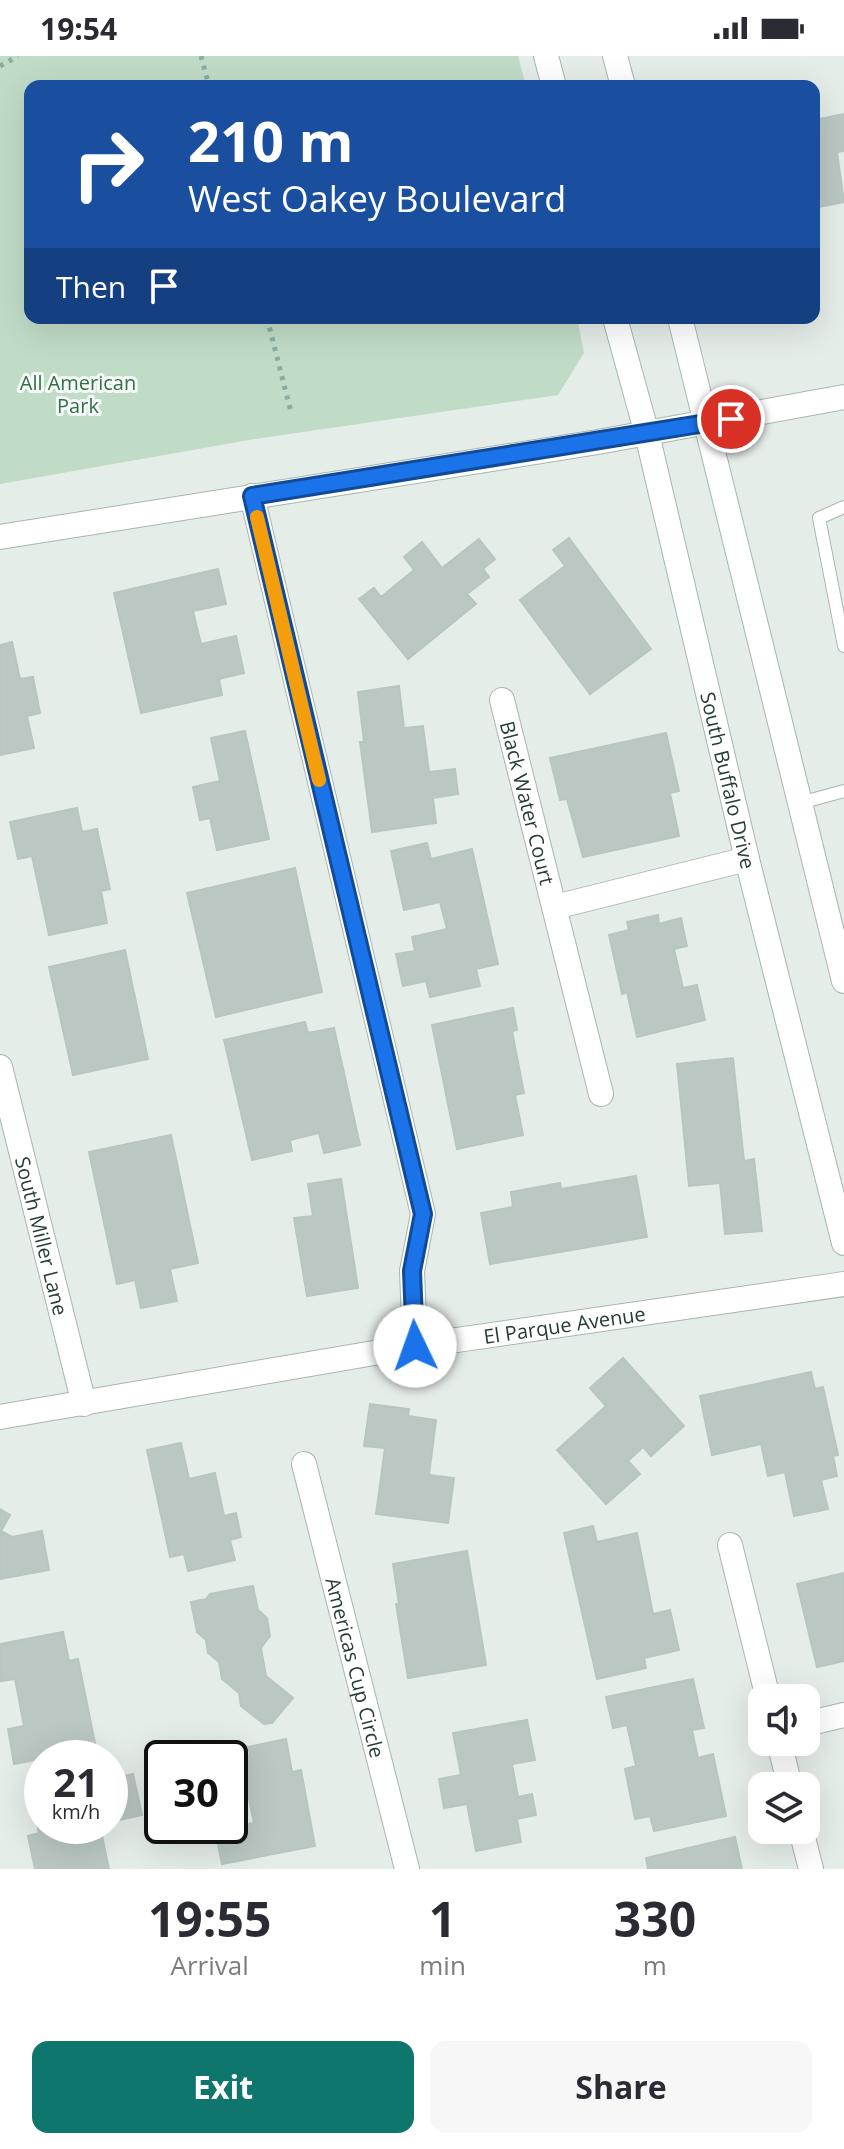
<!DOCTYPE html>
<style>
:root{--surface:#fff;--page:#f7f7f7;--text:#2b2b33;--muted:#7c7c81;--accent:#0f766e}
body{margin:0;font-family:"Open Sans",sans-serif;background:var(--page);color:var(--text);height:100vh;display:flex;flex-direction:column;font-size:30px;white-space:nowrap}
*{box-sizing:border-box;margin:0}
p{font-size:26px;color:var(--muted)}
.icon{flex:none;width:44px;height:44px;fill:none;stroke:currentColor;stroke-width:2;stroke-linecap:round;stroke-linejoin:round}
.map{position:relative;height:1813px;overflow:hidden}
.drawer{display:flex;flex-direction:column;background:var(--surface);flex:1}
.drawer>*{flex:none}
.banner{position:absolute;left:24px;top:24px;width:796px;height:244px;border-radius:16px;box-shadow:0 8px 32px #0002;background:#1a4fa0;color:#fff;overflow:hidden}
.tools{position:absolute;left:748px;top:1628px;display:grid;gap:16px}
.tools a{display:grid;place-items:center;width:72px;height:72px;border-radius:16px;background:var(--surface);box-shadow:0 8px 32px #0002;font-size:40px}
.speed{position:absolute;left:24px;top:1684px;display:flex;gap:16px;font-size:40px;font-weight:700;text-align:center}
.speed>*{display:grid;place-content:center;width:104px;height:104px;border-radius:50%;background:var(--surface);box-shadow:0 8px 32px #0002;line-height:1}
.speed small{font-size:20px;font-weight:400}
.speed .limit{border:4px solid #111;border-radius:12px;background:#fff;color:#111}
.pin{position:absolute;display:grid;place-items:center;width:68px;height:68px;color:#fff;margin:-34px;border:4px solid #fff;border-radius:50%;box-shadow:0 2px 8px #0007}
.me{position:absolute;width:88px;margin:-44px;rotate:357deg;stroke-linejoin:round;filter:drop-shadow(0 0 6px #0008)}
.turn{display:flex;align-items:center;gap:28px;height:168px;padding:0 32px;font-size:36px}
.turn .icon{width:104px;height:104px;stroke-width:2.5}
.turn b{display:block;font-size:56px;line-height:68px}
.then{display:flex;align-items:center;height:76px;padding:0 32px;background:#0003;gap:16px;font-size:30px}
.eta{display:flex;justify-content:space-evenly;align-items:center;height:136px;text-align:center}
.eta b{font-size:48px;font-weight:700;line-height:56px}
.action{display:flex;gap:16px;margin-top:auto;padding:16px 32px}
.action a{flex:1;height:92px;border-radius:16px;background:var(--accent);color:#fff;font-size:32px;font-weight:700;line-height:92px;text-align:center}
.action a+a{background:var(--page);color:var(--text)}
.status{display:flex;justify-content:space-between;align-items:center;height:56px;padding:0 40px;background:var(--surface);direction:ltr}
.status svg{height:22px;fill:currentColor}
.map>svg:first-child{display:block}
</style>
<div class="status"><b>19:54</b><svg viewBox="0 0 49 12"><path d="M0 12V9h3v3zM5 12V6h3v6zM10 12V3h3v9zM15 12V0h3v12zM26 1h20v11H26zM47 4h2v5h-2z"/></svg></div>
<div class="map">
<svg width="844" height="1813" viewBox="0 0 844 1813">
<rect width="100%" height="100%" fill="#e5ede9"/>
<path fill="#c0dcc7" d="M0,0H518L526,30H30V262H577L584,297L558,339L255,383L0,428Z"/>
<g fill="#bac7c2" stroke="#b8c6c0" stroke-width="2">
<path d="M844,58V95L837,96L844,146L814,152V64Z"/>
<path d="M569,482L651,593L590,638L520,544L565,510L553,494Z"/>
<path d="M479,483L495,503L483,513L489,521L467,538L476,548L408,603L359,543L374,532L381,541L414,514L404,501L422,486L442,512Z"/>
<path d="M218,513L226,548L193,555L201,588L236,580L244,617L219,623L222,639L141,657L114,537Z"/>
<path d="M12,586L20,623L33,621L40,657L27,660L34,692L0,699V589Z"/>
<path d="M399,630L404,672L423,670L429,716L455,713L458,738L433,742L436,767L372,776L360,686H364L358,636Z"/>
<path d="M245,675L269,783L217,794L210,762L200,764L193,731L220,725L211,682Z"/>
<path d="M666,677L679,735L670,737L679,780L583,801L567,743L560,744L550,702Z"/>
<path d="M77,752L82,776L97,773L110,833L101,835L107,867L49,879L32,800L18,803L10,766Z"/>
<path d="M427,787L431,803L472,793L498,908L476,913L480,930L430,941L426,925L403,930L396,898L415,895L412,881L447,873L440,846L404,854L391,795Z"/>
<path d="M295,812L322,936L216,961L187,837Z"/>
<path d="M658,859L659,868L681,862L687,890L674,893L683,932L697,929L705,964L637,981L627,936L622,938L609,879L629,874L627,866Z"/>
<path d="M125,894L148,1003L73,1019L49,911Z"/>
<path d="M513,952L517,974L512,975L524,1037L515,1039L523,1079L457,1093L432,969Z"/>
<path d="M305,966L308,977L334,972L360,1089L324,1097L319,1077L290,1084L292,1095L252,1104L224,984Z"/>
<path d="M733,1002L744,1105L754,1103L762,1175L725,1178L720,1127L689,1130L677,1008Z"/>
<path d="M171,1079L198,1207L170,1213L177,1245L141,1252L135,1224L117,1228L89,1096Z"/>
<path d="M636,1120L647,1181L490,1208L481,1157L513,1151L511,1136L560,1127L561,1133Z"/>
<path d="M341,1123L358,1232L307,1240L294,1162L313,1160L308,1128Z"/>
<path d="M623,1302L684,1370L651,1400L643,1391L628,1405L640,1418L606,1448L557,1394L606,1350L590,1332Z"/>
<path d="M811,1316L815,1333L823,1331L838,1399L833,1400L837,1420L821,1424L828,1453L794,1460L785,1416L768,1420L761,1388L712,1399L700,1340Z"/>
<path d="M370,1348L409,1353L408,1360L436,1364L429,1419L454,1422L448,1467L376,1458L385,1392L364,1390Z"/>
<path d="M181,1387L189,1423L215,1417L224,1460L236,1457L241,1481L230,1484L235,1504L188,1515L184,1498L170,1501L147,1394Z"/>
<path d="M0,1453L10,1459L1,1475L12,1481L42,1475L49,1514L0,1523Z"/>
<path d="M593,1470L597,1486L637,1477L653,1558L670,1554L679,1594L644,1602L646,1612L597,1623L564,1477Z"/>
<path d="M467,1495L486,1609L408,1622L396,1548H399L393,1508Z"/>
<path d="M844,1517V1605L817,1611L797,1528Z"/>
<path d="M253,1530L258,1554L267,1562L270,1580L261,1592L266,1620L293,1642L272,1667L264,1668L241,1650L239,1637L222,1623L219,1606L208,1597L206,1584L197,1576L191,1546L206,1543L210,1538Z"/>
<path d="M63,1576L69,1605L78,1603L96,1692L14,1708L8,1673L24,1670L15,1623L1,1625L0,1588Z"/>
<path d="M693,1623L704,1672L692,1674L698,1702L713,1698L726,1760L654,1775L650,1760L635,1763L625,1713L636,1710L627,1669L613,1672L606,1641Z"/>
<path d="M527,1664L535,1704L512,1708L518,1741L532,1738L536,1759L517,1763L521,1786L476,1795L467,1748L444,1752L439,1723L461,1719L453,1677Z"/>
<path d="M286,1683L292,1716L301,1714L315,1790L222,1808L215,1774L254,1767L247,1733L230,1736V1702L250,1699L248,1691Z"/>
<path d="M133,1718L142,1759L110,1766V1723Z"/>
<path d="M42,1738V1770H100L109,1813H35L28,1780L39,1777L31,1740Z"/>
<path d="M735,1781L742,1813H648L646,1802Z"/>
</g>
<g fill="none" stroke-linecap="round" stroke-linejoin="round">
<defs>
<g id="service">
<path d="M844,451L819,462L844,590"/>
<path d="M800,747L844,735"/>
</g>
<g id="minor">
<path d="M252,440L423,1158L412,1215L415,1290"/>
<path id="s1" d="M502,644L601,1038"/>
<path d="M555,851L747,803"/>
<path id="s2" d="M0,1011L84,1348"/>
<path id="s3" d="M0,1361L415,1290L844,1228"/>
<path id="s4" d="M304,1408L407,1813"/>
<path d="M730,1489L768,1642"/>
<path d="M806,1668L844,1659"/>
<path d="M779,1686L790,1730"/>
<path d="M801,1774L811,1813"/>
</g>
<g id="secondary">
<path d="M546,0L554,30"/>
<path d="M615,0L623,30"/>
<path id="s5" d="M615,262L647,378L747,803L844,1187"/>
<path d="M680,262L844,925"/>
<path d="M0,481L598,386L844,341"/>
</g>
</defs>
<use href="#service" stroke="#a8b5b0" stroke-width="14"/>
<use href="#minor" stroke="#a8b5b0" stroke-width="26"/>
<use href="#secondary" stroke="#a4b7b0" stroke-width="26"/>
<g stroke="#88ada1" stroke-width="5" stroke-dasharray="4 6" stroke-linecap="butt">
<path d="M201,0L209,30"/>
<path d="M0,10L18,0"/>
<path d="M267,262L291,356"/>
</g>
<use href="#service" stroke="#fff" stroke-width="12"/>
<use href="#minor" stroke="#fff" stroke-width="24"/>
<use href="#secondary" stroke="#fff" stroke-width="24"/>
</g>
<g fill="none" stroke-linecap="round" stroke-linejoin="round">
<defs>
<path id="route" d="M415,1290L412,1215L423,1158L252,440L731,363"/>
</defs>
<use href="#route" stroke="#114b97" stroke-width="20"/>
<use href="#route" stroke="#1a73e8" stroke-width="14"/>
<path stroke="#f59e0b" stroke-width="14" d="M257,461L319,724"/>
</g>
<g text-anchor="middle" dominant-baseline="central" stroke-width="6" stroke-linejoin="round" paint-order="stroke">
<g font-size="20" fill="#337049" stroke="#f5f9f7">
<text x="78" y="326">All American<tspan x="78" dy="23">Park</tspan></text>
</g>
<g font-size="20" fill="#263d36" stroke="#f5f9f7">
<text stroke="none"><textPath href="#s5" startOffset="476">South Buffalo Drive</textPath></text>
<text stroke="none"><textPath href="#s1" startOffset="106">Black Water Court</textPath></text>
<text stroke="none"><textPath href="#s2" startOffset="174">South Miller Lane</textPath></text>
<text stroke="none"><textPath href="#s3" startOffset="572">El Parque Avenue</textPath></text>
<text stroke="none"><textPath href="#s4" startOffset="210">Americas Cup Circle</textPath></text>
</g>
</g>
</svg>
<div class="tools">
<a><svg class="icon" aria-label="sound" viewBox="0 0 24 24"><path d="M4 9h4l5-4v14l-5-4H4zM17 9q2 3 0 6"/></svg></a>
<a><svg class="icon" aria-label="layers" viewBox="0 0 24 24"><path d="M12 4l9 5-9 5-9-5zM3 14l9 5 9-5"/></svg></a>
</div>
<div class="speed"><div>21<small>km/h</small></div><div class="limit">30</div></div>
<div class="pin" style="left:731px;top:363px;background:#d93025"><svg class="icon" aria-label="arrive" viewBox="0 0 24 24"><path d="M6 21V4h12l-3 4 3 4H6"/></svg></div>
<svg class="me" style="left:415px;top:1290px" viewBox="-20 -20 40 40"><circle r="19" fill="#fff"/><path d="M0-13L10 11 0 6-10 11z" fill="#1a73e8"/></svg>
<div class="banner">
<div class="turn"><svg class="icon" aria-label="right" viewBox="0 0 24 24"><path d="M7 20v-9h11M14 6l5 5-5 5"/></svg><div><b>210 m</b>West Oakey Boulevard</div></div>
<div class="then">Then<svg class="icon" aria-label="arrive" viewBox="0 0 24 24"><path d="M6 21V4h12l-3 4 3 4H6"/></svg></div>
</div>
</div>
<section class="drawer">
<div class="eta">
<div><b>19:55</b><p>Arrival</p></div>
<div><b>1</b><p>min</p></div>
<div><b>330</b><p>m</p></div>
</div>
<div class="action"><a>Exit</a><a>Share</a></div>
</section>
